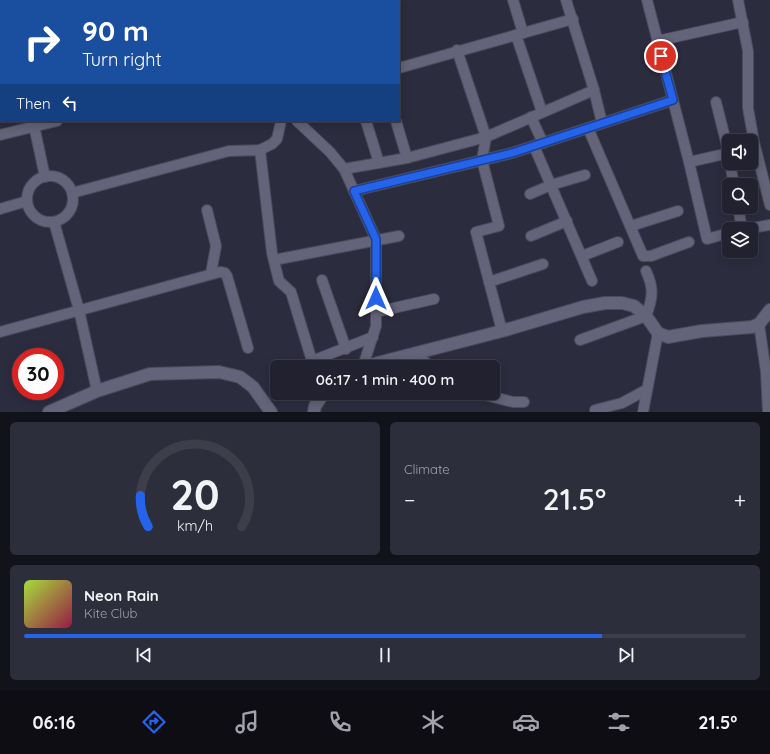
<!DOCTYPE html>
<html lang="en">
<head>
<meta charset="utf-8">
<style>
  body { margin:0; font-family:Quicksand,sans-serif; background:#2d2e3b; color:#f1f3f6; height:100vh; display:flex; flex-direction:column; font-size:15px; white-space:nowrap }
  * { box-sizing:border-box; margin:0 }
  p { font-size:13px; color:#a2a3aa }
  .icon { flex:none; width:22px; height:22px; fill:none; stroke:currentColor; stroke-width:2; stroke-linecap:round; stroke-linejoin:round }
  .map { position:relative; height:412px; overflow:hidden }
  .panel { display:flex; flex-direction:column; gap:10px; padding:10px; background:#12121a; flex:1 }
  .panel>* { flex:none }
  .guide { position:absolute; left:0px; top:0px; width:400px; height:122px; box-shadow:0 2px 10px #0003,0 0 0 1px #3e3e4b; background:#1a4fa0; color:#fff; overflow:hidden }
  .fabs { position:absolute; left:722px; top:134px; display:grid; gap:8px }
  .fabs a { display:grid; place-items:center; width:36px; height:36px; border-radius:6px; background:#21212f; box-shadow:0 2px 10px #0003,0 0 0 1px #3e3e4b; font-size:20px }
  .speed { position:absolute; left:12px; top:348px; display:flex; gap:8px; font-size:20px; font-weight:700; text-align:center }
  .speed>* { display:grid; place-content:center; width:52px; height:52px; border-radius:50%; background:#21212f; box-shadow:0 2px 10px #0003,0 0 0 1px #3e3e4b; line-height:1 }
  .speed .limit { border:6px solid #d22; background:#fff; color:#111 }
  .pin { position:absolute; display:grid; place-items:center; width:34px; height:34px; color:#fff; margin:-17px; border:2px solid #fff; border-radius:50%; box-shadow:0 1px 4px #0007 }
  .me { position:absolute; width:44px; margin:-22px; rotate:0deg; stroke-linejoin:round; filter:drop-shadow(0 0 3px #0008) }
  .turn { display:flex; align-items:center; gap:14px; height:84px; padding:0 16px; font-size:18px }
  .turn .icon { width:52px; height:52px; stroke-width:2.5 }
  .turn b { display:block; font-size:28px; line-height:34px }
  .then { display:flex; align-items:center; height:38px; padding:0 16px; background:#0003; gap:8px; font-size:15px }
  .big { font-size:30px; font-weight:600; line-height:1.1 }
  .panel .widget { flex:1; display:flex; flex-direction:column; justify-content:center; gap:6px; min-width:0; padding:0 14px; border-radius:6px; background:#2d2e3b }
  .panel .dial { align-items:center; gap:0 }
  .dial svg { height:104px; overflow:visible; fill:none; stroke:#3e3e4b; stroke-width:7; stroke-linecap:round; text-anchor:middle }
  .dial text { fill:#f1f3f6; stroke:none }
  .song { display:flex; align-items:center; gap:12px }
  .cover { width:48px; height:48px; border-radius:6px; background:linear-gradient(135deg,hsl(80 70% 55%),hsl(340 70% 35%)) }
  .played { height:4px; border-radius:2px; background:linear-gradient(90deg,#2563eb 80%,#3e3e4b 80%) }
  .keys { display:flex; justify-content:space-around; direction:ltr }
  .heat { display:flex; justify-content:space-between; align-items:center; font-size:22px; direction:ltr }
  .panel .tiles { flex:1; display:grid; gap:10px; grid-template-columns:1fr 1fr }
  .widget:last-child { grid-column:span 2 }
  .trip { position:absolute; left:270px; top:360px; width:230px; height:40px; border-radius:6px; background:#21212f; box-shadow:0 2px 10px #0003,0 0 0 1px #3e3e4b; font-weight:600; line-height:40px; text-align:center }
  .menu { display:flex; height:64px; justify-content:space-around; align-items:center; background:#0d0d13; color:#a2a3aa }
  .menu .icon { width:28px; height:28px }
  .menu .current { color:#2563eb }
  .menu b { font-size:18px; color:#f1f3f6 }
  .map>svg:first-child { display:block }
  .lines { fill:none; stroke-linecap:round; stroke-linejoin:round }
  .minor-casing { stroke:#4b4a5a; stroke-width:12 }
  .tertiary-casing { stroke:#4b4a5a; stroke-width:14 }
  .minor { stroke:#636379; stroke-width:10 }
  .tertiary { stroke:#636379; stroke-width:12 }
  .route-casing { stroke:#184099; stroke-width:10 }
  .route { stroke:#2563eb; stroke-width:7 }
</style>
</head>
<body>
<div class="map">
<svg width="770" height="412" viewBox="0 0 770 412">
  <rect width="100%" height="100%" fill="#2c2c3f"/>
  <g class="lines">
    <defs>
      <g id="minor">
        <path d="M5 0V1"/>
        <path d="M142 0 144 1"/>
        <path d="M180 0 181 1"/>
        <path d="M513 0 523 33"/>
        <path d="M566 0 594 90 602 123"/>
        <path d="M647 0 689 162 707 239 729 233"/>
        <path d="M738 0 748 51V108L754 142 770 205"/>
        <path d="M167 1 170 0"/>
        <path d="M305 1 307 0"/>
        <path d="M516 35 542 112"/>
        <path d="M657 41 743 22"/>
        <path d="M0 47H1"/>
        <path d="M457 50 486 137 482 160 499 226 476 232 502 331"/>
        <path d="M399 68 573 19"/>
        <path d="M716 102 729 154"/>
        <path d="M531 117 543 143"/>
        <path d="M33 121 45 177"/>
        <path d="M297 121 330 152 344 169 376 239V326L363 366"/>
        <path d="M366 121 379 163"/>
        <path d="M396 121 407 158"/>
        <path d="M588 128 643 256H651L689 242"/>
        <path d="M0 135 57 121"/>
        <path d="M534 146 592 281"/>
        <path d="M260 150 272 253 279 281 291 292 312 361 373 337"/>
        <path d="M689 162 729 153"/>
        <path d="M730 163 734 185"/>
        <path d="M344 169 407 158 486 137 594 90"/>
        <circle cx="50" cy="199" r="23"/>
        <path d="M354 191 512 153 673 100"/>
        <path d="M72 193 229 151 260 150 272 144 277 139 281 121"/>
        <path d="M530 194 551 185 585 175"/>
        <path d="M738 207 742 229"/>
        <path d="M0 209 27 201"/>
        <path d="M207 210 216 246 211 273"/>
        <path d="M54 222 79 310 97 391"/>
        <path d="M631 226 678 211"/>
        <path d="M745 229 770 225"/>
        <path d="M531 236 567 221"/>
        <path d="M582 256 618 242"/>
        <path d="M274 260 399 236"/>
        <path d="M322 280 346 349"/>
        <path d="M489 282 543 264"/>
        <path d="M376 312 434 299"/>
        <path d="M759 324 766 372 768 412"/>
        <path d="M0 332 220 272 225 273 227 276 248 348"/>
        <path d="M580 340 646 316C653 298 654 288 646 271"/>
        <path d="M416 354 431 367"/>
        <path d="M477 393 513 402H524"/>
        <path d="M595 410 622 403 646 390"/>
        <path d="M643 412 658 333"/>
      </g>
      <g id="tertiary">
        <path d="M362 367 502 331 583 307 605 303H622L634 306 646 316 658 333 668 337 702 331 752 327 759 324 770 310"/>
        <path d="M49 412 97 391 150 374 219 372 240 377 253 387 271 412"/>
        <path d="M314 412 315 406 324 393"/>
      </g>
    </defs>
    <!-- minor casing -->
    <use href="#minor" class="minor-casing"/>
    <!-- tertiary casing -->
    <use href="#tertiary" class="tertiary-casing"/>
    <!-- minor -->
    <use href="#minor" class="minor"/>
    <!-- tertiary -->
    <use href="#tertiary" class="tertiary"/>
  </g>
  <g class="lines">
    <defs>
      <path id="route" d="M376 298V239L354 191 512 153 673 100 661 56"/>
    </defs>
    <!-- route casing -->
    <use href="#route" class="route-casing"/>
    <!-- route -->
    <use href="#route" class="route"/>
  </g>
</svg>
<div class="fabs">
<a><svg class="icon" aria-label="sound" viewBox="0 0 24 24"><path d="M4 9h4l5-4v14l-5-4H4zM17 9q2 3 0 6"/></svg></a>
<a><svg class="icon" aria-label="search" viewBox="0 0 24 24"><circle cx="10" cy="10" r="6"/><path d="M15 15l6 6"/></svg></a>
<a><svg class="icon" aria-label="layers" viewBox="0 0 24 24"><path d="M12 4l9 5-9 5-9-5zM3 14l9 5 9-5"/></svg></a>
</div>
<div class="speed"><div class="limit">30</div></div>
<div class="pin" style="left:661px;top:56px;background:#d93025"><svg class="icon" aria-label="arrive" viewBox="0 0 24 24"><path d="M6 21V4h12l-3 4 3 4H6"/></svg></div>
<svg class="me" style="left:376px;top:298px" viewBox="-20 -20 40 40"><path d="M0-17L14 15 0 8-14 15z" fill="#2563eb" stroke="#fff" stroke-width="4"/></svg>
<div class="trip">06:17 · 1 min · 400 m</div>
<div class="guide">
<div class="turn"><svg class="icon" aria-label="right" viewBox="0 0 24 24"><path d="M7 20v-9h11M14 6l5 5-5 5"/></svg><div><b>90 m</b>Turn right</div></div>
<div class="then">Then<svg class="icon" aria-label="left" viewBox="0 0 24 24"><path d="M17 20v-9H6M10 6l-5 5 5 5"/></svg></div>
</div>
</div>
<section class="panel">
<div class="tiles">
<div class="widget dial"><svg viewBox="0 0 100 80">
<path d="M14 69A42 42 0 1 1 86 69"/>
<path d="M14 69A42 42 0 0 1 8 45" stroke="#2563eb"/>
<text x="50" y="56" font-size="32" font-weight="700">20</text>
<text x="50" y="72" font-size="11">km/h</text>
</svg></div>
<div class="widget"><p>Climate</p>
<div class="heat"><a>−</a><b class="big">21.5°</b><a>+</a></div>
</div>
<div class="widget">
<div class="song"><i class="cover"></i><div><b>Neon Rain</b><p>Kite Club</p></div></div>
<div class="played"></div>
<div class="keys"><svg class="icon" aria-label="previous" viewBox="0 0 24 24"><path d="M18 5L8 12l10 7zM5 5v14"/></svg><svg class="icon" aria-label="pause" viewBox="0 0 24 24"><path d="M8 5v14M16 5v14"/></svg><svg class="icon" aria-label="next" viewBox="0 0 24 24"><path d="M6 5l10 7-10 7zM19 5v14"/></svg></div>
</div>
</div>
</section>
<nav class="menu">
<b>06:16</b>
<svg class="icon current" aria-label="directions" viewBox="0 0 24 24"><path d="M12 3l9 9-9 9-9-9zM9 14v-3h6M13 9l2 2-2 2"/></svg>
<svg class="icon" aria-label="music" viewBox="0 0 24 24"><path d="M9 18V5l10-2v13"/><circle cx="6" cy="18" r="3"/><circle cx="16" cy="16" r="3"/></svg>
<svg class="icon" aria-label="phone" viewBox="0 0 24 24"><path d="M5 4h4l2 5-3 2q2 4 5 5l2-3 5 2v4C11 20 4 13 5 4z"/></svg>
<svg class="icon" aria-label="climate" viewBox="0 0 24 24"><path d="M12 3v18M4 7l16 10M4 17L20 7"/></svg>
<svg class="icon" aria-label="car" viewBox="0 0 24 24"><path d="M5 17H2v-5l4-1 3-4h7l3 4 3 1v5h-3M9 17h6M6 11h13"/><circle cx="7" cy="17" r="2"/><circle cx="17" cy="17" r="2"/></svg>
<svg class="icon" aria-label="filters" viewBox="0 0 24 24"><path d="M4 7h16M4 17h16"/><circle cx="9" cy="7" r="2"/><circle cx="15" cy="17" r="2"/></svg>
<b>21.5°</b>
</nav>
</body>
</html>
